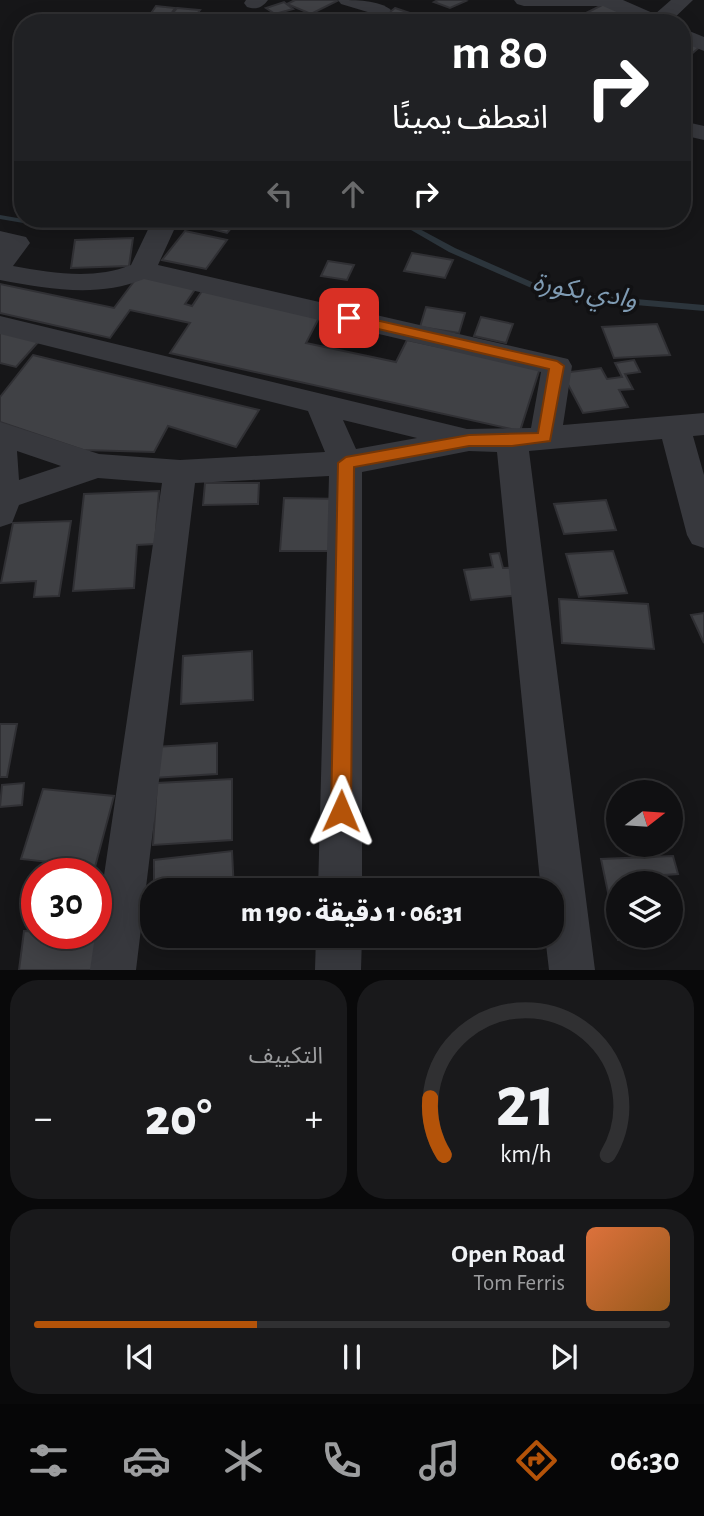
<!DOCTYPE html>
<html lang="ar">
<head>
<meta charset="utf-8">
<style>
  body { margin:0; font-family:"Alegreya Sans","Noto Sans Arabic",sans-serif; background:#19191b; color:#f1f3f6; direction:rtl; height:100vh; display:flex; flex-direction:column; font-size:26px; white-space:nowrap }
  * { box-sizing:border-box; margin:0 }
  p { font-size:23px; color:#9c9d9f }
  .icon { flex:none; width:38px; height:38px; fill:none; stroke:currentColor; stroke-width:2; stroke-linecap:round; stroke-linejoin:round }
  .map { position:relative; height:970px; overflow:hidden; direction:ltr }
  .details { display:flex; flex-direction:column; gap:10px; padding:10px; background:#09090a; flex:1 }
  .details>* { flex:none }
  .banner { position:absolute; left:14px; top:14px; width:677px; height:214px; border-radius:28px; box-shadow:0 4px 18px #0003,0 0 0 2px #303032; direction:rtl; background:#202124; color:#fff; overflow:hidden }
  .needle { width:46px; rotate:73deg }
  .tools { position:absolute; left:606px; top:780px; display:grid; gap:14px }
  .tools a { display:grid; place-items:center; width:77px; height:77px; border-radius:50%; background:#101012; box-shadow:0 4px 18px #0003,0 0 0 2px #303032; font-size:35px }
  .speed { position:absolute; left:21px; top:858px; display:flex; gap:14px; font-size:35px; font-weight:700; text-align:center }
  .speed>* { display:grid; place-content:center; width:91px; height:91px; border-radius:50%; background:#101012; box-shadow:0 4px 18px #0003,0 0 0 2px #303032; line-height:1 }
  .speed .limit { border:10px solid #d22; background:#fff; color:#111 }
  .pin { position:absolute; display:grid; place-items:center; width:60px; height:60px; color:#fff; margin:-30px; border-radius:14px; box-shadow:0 4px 10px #0006 }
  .me { position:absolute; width:77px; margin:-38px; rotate:1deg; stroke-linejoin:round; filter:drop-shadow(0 0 5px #0008) }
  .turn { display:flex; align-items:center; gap:24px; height:147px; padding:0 28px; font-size:32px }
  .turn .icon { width:91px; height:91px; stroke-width:2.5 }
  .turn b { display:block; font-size:49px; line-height:60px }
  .lanes { display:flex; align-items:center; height:66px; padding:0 28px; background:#0003; justify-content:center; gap:35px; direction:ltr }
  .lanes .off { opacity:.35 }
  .big { font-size:52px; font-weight:800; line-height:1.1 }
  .details .widget { flex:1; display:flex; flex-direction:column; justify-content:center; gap:10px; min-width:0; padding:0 24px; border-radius:28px; background:#19191b }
  .details .dial { align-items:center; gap:0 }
  .dial svg { height:182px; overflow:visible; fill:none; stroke:#303032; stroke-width:7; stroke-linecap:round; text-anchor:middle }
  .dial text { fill:#f1f3f6; stroke:none }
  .song { display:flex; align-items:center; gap:21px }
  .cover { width:84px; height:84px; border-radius:10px; background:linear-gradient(135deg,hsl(20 70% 55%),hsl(30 70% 35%)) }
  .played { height:7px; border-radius:4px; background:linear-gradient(90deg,#b45309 35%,#303032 35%) }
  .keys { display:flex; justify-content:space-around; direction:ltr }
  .heat { display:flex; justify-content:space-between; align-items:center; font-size:38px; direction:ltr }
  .details .tiles { flex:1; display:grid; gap:10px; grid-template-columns:1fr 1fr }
  .widget:last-child { grid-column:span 2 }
  .trip { position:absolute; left:140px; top:878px; width:424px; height:70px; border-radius:28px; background:#101012; box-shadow:0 4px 18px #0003,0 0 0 2px #303032; font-weight:800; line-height:70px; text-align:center; direction:rtl }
  .tabs { display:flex; height:112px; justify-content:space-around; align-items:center; background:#060607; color:#9c9d9f }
  .tabs .icon { width:49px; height:49px }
  .tabs .on { color:#b45309 }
  .tabs b { font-size:32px; color:#f1f3f6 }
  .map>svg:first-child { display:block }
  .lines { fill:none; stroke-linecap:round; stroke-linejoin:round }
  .stream { fill:#2c353c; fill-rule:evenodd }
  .building { fill:#404145; stroke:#303034; stroke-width:2 }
  .minor { fill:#37383d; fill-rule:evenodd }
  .route { fill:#b45309; stroke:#753606; stroke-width:2 }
  .labels { text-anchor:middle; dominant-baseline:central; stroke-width:7; stroke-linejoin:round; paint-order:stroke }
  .water-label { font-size:26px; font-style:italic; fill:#7f9bb3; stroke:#111113 }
</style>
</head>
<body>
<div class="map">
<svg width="704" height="970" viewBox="0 0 704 970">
  <rect width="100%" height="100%" fill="#161618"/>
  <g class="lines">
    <!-- stream -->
    <g class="stream">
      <path d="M0 215 35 221 76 219 72 221 35 225 0 219Z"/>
      <path d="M392 219H401L455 248 541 286 613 297 704 305V311L613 303 536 290 449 252Z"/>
    </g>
  </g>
  <!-- building -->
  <g class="building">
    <path d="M295 0H335L337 1 311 14 287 4Z"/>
    <path d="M438 0H463L466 1 450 8 434 2Z"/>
    <path d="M284 2 293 9 275 14 266 8Z"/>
    <path d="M604 4 637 16 625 23H577L585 18 580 16Z"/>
    <path d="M156 6 175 8 165 23 145 22Z"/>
    <path d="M177 8 200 10 190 23H165Z"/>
    <path d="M395 8 416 15 406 22 385 16Z"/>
    <path d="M682 40 701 46 683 61H682Z"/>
    <path d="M192 219H239L227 233 188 223Z"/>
    <path d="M185 231 227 240 206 269 162 260Z"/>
    <path d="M133 238 129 266 71 268 75 240Z"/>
    <path d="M412 253 453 260 445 278 404 271Z"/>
    <path d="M328 261 354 265 347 280 321 276Z"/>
    <path d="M138 276 196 288 185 304 192 306 202 291 320 316 306 343 396 362 407 340 540 368 520 431 170 353 190 323 130 310 110 338 0 313V284L114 308Z"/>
    <path d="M426 307 465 313 459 333 420 327Z"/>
    <path d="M481 317 513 324 506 343 474 336Z"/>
    <path d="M657 324 670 355 614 358 602 327Z"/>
    <path d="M0 330 40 340 16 367 0 363Z"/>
    <path d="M33 355 259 410 236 447 168 426 154 452 83 450 0 422V397Z"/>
    <path d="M634 360 640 372 625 374 633 389 619 390 628 407 583 413 562 373 601 368 607 379 622 377 615 363Z"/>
    <path d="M205 483H259L258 504 203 505Z"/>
    <path d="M159 491 155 544 137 545 134 588 73 591 84 494Z"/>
    <path d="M284 498 345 499 344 551H280Z"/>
    <path d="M606 500 616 530 564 534 554 504Z"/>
    <path d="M71 521 59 596 34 597 36 581 1 583 13 523Z"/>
    <path d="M613 551 627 593 579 597 566 554Z"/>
    <path d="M499 553 503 568 522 567 529 594 471 600 464 570 493 567 490 554Z"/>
    <path d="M559 599 648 604 654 649 562 643Z"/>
    <path d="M704 613V643L691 615Z"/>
    <path d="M252 651 253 700 181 704 183 656Z"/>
    <path d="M0 724H17L7 777H0Z"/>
    <path d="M217 743V774L153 778 155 747Z"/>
    <path d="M232 779V840L153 845 157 783Z"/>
    <path d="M24 783 22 805 0 807 2 785Z"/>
    <path d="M43 789 114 796 95 867 21 859Z"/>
    <path d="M232 851 234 891H154V860Z"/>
    <path d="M673 856 678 874 635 877 636 884H618V936H641V939L618 940 601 859Z"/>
    <path d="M96 926H102L98 970H19L24 931 96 933Z"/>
  </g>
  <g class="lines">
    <!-- minor -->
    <g class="minor">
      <path d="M246 0H268C262 8 256 10 247 7L244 3Z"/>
      <path d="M338 0C355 0 379 0 391 10L388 14 381 16 341 4Z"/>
      <path d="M514 0H623L655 14 671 0H693L669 23H641L603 6H524L517 4Z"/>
      <path d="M682 28 704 37V51L682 42Z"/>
      <path d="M682 121 704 126V140L682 135Z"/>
      <path d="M153 219H179L158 265 568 359 572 366 563 425 704 413V435L693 436 704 475V548L692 544 687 535 662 439 529 451 595 970H549L545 936H551V891H541L497 452 469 451 362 472V891H318L329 476 195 483 136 970H90L162 483 98 478 19 505 12 523 0 527V422L99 454 180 460 325 452 308 411 0 334V316L467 429 531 428 541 372 144 279C97 298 49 289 0 280V231L26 237 30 243 13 266C53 273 93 280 131 265ZM343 420 417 438 356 449ZM17 451 61 466 19 480Z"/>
      <path d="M316 936H362L361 970H315Z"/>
    </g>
  </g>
  <!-- route -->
  <path class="route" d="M349 314 557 361 564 366 550 441 512 446H469L354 467 351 811 348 817 341 820 334 817 331 811 338 463 346 457 469 435 538 433 549 369 344 321V315Z"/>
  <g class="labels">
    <!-- water labels -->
    <g class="water-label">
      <text transform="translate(585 291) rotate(10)">وادي بكورة</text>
    </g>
  </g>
</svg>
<div class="tools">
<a><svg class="needle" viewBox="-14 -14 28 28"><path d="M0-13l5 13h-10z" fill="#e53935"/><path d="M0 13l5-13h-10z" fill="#9c9d9f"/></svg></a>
<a><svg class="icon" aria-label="layers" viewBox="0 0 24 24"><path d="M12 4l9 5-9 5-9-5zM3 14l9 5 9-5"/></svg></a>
</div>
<div class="speed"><div class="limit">30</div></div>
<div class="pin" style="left:349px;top:318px;background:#d93025"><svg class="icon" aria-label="arrive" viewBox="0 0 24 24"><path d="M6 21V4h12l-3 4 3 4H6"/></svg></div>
<svg class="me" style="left:341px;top:811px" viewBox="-20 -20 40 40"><path d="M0-17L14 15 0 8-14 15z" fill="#b45309" stroke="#fff" stroke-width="4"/></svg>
<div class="trip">06:31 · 1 دقيقة · 190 m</div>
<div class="banner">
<div class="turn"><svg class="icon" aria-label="right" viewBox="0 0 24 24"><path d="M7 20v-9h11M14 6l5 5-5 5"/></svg><div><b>80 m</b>انعطف يمينًا</div></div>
<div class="lanes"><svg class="icon off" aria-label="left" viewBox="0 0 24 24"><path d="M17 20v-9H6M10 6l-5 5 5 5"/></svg><svg class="icon off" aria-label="ahead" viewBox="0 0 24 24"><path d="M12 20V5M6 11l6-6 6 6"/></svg><svg class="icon" aria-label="right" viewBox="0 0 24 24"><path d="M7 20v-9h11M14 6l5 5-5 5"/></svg></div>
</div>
</div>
<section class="details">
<div class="tiles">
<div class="widget dial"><svg viewBox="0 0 100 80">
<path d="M14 69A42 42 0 1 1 86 69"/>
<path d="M14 69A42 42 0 0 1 8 44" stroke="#b45309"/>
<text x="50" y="56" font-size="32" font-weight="700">21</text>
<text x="50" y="72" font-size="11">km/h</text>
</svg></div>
<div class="widget"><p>التكييف</p>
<div class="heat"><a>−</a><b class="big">20°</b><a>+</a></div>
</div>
<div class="widget">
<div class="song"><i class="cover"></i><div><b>Open Road</b><p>Tom Ferris</p></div></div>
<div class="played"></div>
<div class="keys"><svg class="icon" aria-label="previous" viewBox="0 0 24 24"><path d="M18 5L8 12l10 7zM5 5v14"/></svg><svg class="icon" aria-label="pause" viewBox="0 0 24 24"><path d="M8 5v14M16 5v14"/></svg><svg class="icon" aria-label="next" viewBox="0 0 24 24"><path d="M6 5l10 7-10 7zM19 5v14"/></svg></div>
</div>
</div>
</section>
<nav class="tabs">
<b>06:30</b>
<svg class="icon on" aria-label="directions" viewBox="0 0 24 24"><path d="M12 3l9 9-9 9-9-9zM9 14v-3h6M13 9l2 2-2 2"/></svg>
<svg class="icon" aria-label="music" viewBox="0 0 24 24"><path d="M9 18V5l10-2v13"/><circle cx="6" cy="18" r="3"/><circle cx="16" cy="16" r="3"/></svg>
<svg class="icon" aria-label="phone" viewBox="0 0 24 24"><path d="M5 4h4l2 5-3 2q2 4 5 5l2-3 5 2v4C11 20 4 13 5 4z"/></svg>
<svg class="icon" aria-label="climate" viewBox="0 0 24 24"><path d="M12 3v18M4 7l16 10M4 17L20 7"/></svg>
<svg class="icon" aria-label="car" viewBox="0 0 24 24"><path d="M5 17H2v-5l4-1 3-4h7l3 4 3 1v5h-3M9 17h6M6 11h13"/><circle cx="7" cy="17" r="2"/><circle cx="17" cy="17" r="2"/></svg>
<svg class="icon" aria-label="filters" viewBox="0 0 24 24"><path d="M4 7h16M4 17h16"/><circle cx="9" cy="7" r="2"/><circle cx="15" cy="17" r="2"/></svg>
</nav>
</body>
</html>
